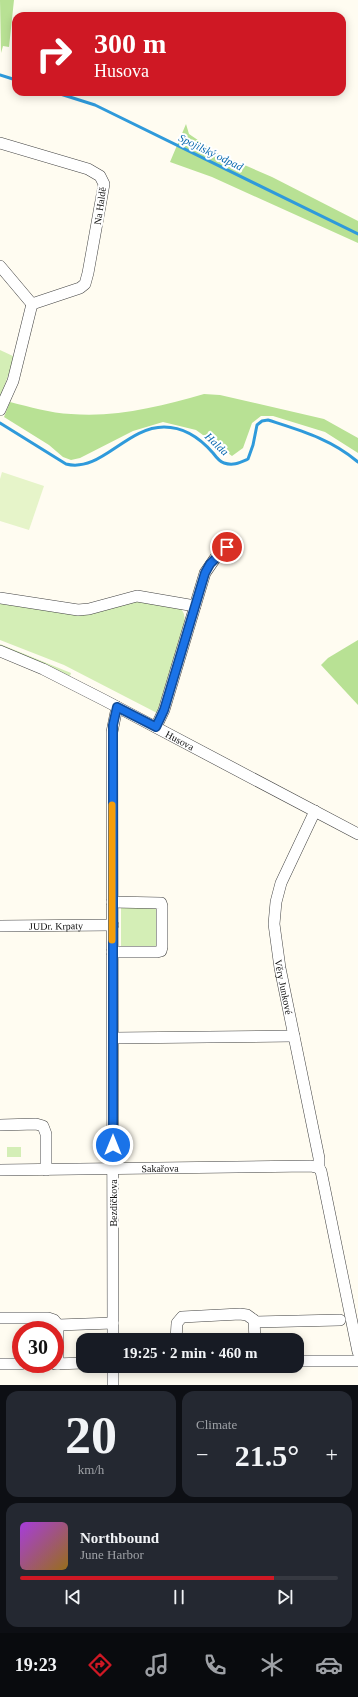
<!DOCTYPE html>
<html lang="en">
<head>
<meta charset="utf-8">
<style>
  body { margin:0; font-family:"Times New Roman",serif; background:#242831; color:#f1f3f6; height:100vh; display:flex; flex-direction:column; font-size:15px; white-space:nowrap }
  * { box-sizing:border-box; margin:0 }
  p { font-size:13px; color:#9ea1a6 }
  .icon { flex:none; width:22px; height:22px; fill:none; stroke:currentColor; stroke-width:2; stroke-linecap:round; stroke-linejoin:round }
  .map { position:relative; height:1385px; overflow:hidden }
  .sheet { display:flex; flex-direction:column; gap:6px; padding:6px; background:#0d0f14; flex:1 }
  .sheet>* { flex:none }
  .guide { position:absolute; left:12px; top:12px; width:334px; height:84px; border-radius:12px; box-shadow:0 2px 10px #0003; background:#cf1824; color:#fff; overflow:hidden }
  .speed { position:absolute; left:12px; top:1321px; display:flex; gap:8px; font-size:20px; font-weight:700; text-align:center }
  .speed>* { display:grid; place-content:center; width:52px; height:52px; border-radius:50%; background:#171b24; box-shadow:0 2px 10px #0003; line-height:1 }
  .speed .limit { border:6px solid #d22; background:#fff; color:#111 }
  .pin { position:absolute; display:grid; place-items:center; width:34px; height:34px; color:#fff; margin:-17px; border:2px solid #fff; border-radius:50%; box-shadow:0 1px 4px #0007 }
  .me { position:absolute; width:44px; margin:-22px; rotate:0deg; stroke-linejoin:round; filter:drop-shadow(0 0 3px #0008) }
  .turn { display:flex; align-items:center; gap:14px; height:84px; padding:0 16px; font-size:18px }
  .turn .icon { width:52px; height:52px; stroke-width:2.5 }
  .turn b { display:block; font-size:28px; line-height:34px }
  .big { font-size:30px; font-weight:700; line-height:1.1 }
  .sheet .tile { flex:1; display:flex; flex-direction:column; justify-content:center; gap:6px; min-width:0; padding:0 14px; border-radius:12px; background:#242831 }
  .sheet .dial { align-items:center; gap:0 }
  .dial b { font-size:52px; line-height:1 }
  .song { display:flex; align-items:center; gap:12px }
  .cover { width:48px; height:48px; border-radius:6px; background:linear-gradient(135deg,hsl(280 70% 55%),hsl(40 70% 35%)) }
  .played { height:4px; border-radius:2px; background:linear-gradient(90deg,#cf1824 80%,#363941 80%) }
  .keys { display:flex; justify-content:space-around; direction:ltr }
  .heat { display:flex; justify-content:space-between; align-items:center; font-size:22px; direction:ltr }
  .sheet .tiles { flex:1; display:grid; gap:6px; grid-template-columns:1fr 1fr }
  .tile:last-child { grid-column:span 2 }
  .trip { position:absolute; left:76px; top:1333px; width:228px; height:40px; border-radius:12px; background:#171b24; box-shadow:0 2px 10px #0003; font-weight:700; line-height:40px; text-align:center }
  .menu { display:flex; height:64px; justify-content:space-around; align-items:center; background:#090b0e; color:#9ea1a6 }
  .menu .icon { width:28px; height:28px }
  .menu .selected { color:#cf1824 }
  .menu b { font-size:18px; color:#f1f3f6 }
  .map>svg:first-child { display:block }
  .green { fill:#d4eeb6 }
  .forest { fill:#b8e194 }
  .pitch { fill:#e6f4c9 }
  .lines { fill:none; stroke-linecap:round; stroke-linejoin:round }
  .stream { stroke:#2f9adb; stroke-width:3 }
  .street-casing { stroke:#424242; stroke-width:12 }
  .street { stroke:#fff; stroke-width:11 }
  .route-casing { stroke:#114b97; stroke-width:10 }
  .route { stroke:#1a73e8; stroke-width:7 }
  .slow { stroke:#f59e0b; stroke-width:7 }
  .labels { text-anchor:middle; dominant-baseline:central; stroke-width:4; stroke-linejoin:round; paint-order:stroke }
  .street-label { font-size:10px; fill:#0f0f0f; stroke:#fff }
  .water-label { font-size:11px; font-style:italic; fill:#0a6aaf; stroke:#fff }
</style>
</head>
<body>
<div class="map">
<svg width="358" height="1385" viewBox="0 0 358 1385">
  <rect width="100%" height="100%" fill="#fffcf1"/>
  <!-- green -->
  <g class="green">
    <path d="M0 350 15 357 1 395H0Z"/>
    <path d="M133 600 181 608 184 614 185 622 157 713 64 665 0 640V602L70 613Z"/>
    <path d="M0 644 71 673 70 676 0 645Z"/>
    <path d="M121 905 158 908 157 947 121 949Z"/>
    <rect x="7" y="1147" width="14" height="10"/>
  </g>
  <!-- forest -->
  <g class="forest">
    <path d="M0 0H14L9 47 3 46 1 53Z"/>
    <path d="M186 124 189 134 217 153 272 177 358 221V243L212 177 170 162Z"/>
    <path d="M204 394 220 395 324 419 358 438V453L325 432 273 416H261L252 423 243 448 232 456 196 430 163 422 133 431 80 458 71 460 63 457 49 445 4 417 10 402C30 407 50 413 71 414 116 418 161 406 204 394Z"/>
    <path d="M358 640V705L321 665 328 658Z"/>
  </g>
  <!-- pitch -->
  <path class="pitch" d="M2 472 44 486 29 530 0 521V479Z"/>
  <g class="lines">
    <!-- stream -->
    <g class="stream">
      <path d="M0 75 16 80"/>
      <path d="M54 92 95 105 358 234"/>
      <path d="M0 423 66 464C101 473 126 427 164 427 185 427 200 438 213 453 216 457 220 462 224 463 233 466 239 463 248 459L253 445 257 425 262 421 268 420C302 431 331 439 358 462"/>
    </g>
    <defs>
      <g id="street">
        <path d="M0 143 88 169 100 176 104 184 88 273 85 284 80 288 32 304"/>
        <path d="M0 266 32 304"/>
        <path d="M0 410 13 381 32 304"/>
        <path d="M0 598 78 610 89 609 137 596 195 606"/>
        <path id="s1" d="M0 651 43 669 104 700 358 834"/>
        <path d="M156 727 164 710 205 573 216 557 232 543"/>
        <path id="s2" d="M315 811 281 883 276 902 274 924 280 968 319 1158V1168"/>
        <path d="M112 902 161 903 162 906V947L161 951 157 952H112"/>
        <path id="s3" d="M0 926 113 925"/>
        <path d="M113 1038 294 1036"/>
        <path d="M0 1125 36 1124 43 1126 46 1134V1170"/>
        <path d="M319 1168 321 1171 358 1352"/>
        <path id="s4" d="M0 1170 311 1166 319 1168"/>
        <path d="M0 1318H48L54 1320 58 1325 113 1323"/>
        <path d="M255 1322 340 1320"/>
        <path d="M58 1325V1364"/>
        <path d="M113 1340 112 732 117 707"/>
        <path d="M176 1340 177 1323 182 1317 240 1314 247 1315 254 1320 255 1340"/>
        <path d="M297 1361H358"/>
        <path d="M0 1364H21"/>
        <path d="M55 1364 83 1363"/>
        <path d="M113 1366V1385"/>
      </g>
    </defs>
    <!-- street casing -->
    <use href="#street" class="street-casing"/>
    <!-- street -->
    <use href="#street" class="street"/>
  </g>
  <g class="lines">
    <defs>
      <path id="route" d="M113 1145V725L117 707 156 727 164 710 205 573 210 564 227 547"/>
    </defs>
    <!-- route casing -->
    <use href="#route" class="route-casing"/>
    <!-- route -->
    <use href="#route" class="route"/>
    <!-- slow -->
    <path class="slow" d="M112 805V940"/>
  </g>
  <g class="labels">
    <!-- street labels -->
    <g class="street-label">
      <text transform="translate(100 206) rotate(-82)">Na Haldě</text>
      <text stroke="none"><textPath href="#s1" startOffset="201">Husova</textPath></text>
      <text stroke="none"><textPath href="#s3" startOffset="56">JUDr. Krpaty</textPath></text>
      <text stroke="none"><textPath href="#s2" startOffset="185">Věry Junkové</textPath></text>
      <text stroke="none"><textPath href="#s4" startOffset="160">Sakařova</textPath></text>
      <text transform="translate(113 1203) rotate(-90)">Bezdíčkova</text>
    </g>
    <!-- water labels -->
    <g class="water-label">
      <text transform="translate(211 152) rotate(26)">Spojilský odpad</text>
      <text transform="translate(217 444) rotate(44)">Halda</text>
    </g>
  </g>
</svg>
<div class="speed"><div class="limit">30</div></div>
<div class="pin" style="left:227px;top:547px;background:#d93025"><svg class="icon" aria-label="arrive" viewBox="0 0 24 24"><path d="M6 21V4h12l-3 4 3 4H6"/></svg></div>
<svg class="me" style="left:113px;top:1145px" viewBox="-20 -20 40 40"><circle r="17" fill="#1a73e8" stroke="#fff" stroke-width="3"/><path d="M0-11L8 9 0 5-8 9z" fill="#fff"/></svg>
<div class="trip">19:25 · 2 min · 460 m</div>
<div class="guide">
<div class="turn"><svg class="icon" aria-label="right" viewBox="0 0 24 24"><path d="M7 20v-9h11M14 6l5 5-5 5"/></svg><div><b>300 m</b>Husova</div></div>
</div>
</div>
<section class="sheet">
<div class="tiles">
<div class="tile dial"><b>20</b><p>km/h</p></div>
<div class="tile"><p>Climate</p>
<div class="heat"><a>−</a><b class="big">21.5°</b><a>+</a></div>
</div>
<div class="tile">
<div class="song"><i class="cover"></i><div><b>Northbound</b><p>June Harbor</p></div></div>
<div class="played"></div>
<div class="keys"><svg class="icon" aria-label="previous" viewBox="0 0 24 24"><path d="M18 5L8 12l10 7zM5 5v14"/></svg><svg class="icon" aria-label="pause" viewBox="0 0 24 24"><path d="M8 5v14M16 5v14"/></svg><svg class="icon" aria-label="next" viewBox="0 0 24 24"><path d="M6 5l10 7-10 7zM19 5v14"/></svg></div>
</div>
</div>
</section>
<nav class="menu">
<b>19:23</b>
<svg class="icon selected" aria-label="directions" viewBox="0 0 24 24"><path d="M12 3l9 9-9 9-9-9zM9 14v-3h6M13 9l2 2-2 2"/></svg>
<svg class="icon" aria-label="music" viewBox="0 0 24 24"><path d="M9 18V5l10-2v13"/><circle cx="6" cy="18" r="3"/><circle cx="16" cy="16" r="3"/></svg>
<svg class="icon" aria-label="phone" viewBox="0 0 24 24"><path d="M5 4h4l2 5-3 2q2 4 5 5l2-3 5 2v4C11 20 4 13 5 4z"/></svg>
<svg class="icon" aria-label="climate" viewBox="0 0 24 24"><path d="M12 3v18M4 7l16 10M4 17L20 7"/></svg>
<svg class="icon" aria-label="car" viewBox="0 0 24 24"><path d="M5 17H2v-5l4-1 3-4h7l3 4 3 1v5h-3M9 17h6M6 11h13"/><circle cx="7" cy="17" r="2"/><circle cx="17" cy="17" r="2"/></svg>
</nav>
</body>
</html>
